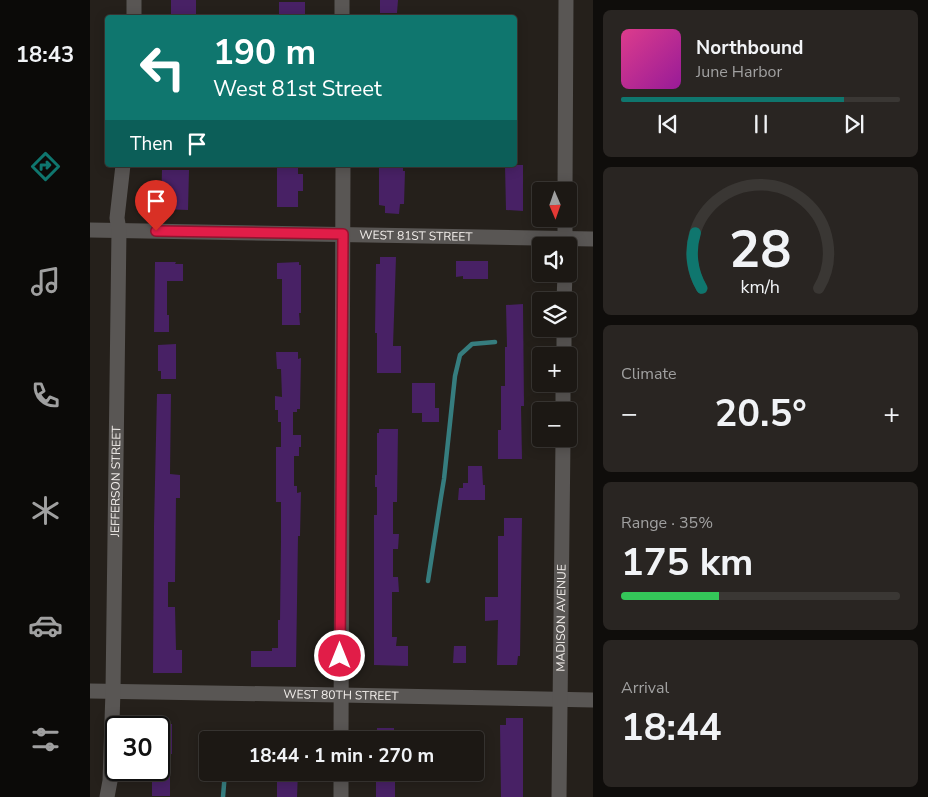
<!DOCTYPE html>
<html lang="en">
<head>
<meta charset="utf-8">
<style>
  body { margin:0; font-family:"Nunito Sans",sans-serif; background:#292522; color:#f1f3f6; height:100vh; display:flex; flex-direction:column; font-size:19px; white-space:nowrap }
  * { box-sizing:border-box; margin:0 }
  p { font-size:16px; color:#a0a0a0 }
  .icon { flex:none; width:28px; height:28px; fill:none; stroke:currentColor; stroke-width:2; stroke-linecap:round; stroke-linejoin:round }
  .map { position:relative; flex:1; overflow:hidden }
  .panel { display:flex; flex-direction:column; gap:10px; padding:10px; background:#0f0d0b; width:335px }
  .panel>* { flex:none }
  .banner { position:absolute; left:15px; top:15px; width:412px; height:152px; border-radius:5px; box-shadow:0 2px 12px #0003,0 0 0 1px #3a3734; background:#0f766e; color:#fff; overflow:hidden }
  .needle { width:32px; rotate:178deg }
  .tools { position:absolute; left:442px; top:182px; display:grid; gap:10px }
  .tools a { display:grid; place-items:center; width:45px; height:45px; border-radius:5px; background:#1c1814; box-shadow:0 2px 12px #0003,0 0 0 1px #3a3734; font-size:25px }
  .speed { position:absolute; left:15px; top:716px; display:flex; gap:10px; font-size:25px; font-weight:700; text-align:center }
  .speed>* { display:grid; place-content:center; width:65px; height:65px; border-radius:50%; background:#1c1814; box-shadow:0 2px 12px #0003,0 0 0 1px #3a3734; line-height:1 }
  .speed .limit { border:2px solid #111; border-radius:8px; background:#fff; color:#111 }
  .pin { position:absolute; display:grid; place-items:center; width:42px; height:42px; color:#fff; margin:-51px -21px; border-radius:50% 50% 50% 0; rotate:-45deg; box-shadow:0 0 5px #0007 }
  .pin .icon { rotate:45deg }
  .me { position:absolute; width:55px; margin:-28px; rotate:0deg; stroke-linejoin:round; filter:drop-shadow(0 0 4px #0008) }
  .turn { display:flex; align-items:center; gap:18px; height:105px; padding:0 25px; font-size:22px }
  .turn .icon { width:65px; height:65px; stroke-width:2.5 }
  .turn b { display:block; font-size:35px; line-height:42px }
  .then { display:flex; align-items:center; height:48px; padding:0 25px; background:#0003; gap:10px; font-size:19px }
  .big { font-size:38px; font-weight:700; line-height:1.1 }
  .panel .widget { flex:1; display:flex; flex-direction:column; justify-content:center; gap:8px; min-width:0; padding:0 18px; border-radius:8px; background:#292522 }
  .panel .dial { align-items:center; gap:0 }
  .dial svg { height:130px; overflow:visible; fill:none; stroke:#3a3734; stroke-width:7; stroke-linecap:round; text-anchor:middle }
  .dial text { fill:#f1f3f6; stroke:none }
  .song { display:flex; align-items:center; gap:15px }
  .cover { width:60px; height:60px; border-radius:8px; background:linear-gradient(135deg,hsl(330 70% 55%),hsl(300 70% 35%)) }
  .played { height:5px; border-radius:2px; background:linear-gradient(90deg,#0f766e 80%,#3a3734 80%) }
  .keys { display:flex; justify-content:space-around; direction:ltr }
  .heat { display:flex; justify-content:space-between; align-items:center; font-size:28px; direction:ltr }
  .charge { height:8px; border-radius:4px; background:linear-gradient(90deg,#34c759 35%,#3a3734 0) }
  .trip { position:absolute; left:109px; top:731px; width:285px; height:50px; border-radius:5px; background:#1c1814; box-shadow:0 2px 12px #0003,0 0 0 1px #3a3734; font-weight:700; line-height:50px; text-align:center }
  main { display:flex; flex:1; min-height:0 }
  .tab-bar { display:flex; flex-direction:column; width:90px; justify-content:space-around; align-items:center; background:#0b0a08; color:#a0a0a0 }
  .tab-bar .icon { width:35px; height:35px }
  .tab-bar .on { color:#0f766e }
  .tab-bar b { font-size:22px; color:#f1f3f6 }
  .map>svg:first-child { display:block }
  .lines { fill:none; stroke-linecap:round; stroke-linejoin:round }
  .stream { stroke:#367d7f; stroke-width:4.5 }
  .building { fill:#482165 }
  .minor { stroke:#595654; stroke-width:15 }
  .route-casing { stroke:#92132f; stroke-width:12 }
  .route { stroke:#e11d48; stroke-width:9 }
  .labels { text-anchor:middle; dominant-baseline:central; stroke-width:5; stroke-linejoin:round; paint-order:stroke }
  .street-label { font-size:12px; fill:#f3efec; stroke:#25201b }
</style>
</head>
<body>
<main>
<nav class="tab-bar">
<b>18:43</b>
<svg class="icon on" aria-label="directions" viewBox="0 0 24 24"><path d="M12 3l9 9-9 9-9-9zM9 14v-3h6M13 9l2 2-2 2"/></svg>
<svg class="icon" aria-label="music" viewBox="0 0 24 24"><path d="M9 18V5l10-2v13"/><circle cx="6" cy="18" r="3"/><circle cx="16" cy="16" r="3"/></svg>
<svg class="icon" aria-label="phone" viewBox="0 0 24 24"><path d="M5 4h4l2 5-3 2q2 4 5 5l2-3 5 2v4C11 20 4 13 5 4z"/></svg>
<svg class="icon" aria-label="climate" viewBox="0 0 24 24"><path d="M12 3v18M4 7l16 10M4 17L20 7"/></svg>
<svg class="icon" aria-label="car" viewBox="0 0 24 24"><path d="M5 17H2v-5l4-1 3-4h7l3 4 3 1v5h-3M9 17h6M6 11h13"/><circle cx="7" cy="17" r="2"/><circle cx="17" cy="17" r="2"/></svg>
<svg class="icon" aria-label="filters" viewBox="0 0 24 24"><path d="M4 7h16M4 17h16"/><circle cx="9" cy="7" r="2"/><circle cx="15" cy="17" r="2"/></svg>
</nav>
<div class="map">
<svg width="503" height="797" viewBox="0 0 503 797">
  <rect width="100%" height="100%" fill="#25201b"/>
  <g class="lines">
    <!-- stream -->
    <g class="stream">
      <path d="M338 581 351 497 354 479 365 376 370 355 382 344 405 342"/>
      <path d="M133 797 135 772"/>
    </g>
  </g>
  <!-- building -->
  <g class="building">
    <rect x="81" y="0" width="25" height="18"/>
    <path d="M290 0H308L307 13H290Z"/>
    <rect x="189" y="2" width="26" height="16"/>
    <path d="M187 165H208V174H213V191H208V207H187Z"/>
    <path d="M289 165H313V171H315L314 204H310L309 214 295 213V206L289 205Z"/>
    <path d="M415 165H433V211L416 210Z"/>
    <path d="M72 170H99L98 210 71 209Z"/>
    <path d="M290 257H306L303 346H311V373H287V333H285L286 264H290Z"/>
    <path d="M366 261H398V279H373V276L366 277Z"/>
    <path d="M65 262H86L85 264H93V281H77V315H79V332H64Z"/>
    <path d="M209 262V265H211V313H209L210 325H192V279H187V263Z"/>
    <path d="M433 304 434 406H431L432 459H408V430H411V386H415V347H417L416 305Z"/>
    <path d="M86 344V379H71V371H68V345Z"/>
    <path d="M186 352H208V359L211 358 210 409H207V412H203V435H211V447H209V456H204V486H207V493L211 492 210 536H208L206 667H161V651H182V648H188V620H190L191 541V502H186V447H191V422H188V410H185V396L192 397 191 369H187Z"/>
    <path d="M322 383H345V408H349V422H332V413H322Z"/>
    <path d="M67 394H81L80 474 90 475V498H86L85 582H78V607H85L86 650H92V673H63L64 526Z"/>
    <path d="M289 429H308L307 502H303V534H309L308 549H303V577H308L309 592H302V637H307L306 646H318V666L284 665V515H287V487H285V475H287V433H289Z"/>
    <path d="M378 466H392L393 485H395V500H368L369 488H373V483H378Z"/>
    <path d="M414 518H432L430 656H428L427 665H407L408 620 395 621V597H408V536H414Z"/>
    <path d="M364 646H376V663H363Z"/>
    <path d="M416 718H433V797H411L410 725H416Z"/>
    <path d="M69 724H82V754H80V796H62V770H69Z"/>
    <rect x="287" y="728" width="17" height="12"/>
    <path d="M187 772H208L207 797H187Z"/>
    <path d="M286 772H303V782H305V797H286Z"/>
  </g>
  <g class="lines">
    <!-- minor -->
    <g class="minor">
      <path d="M44 0V18"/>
      <path d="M252 0V18"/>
      <path d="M475 191 476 0"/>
      <path id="s1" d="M0 230 503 239"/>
      <path d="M475 246V219"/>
      <path d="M474 301 475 274"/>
      <path d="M474 356V329"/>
      <path d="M473 411V384"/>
      <path id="s2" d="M0 691 250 695 503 700"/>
      <path d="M251 740 253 165"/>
      <path d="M251 772V797"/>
      <path id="s3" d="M17 797 20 781 23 691 29 230 27 218 33 165"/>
      <path id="s4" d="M469 797 473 439"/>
    </g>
  </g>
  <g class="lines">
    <defs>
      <path id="route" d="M66 231 253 234 250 656"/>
    </defs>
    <!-- route casing -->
    <use href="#route" class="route-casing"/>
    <!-- route -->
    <use href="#route" class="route"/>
  </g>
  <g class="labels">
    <!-- street labels -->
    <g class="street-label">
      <text stroke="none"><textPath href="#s1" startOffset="326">WEST 81ST STREET</textPath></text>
      <text stroke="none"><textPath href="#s3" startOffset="316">JEFFERSON STREET</textPath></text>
      <text stroke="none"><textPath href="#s4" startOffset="179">MADISON AVENUE</textPath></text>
      <text stroke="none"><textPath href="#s2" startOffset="251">WEST 80TH STREET</textPath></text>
    </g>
  </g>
</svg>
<div class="tools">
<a><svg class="needle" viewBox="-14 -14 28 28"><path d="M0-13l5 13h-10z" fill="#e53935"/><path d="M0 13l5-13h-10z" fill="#a0a0a0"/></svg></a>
<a><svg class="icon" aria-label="sound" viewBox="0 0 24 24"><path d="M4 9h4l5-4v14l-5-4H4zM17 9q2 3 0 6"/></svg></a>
<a><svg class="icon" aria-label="layers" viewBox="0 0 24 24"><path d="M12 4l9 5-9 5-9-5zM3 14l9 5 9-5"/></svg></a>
<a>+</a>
<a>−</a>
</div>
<div class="speed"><div class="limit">30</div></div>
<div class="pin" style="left:66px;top:231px;background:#d93025"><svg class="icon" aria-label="arrive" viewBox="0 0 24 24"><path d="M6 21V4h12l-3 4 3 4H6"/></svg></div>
<svg class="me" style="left:250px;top:656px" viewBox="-20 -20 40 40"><circle r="17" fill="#e11d48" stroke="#fff" stroke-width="3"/><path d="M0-11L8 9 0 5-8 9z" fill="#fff"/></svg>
<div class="trip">18:44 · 1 min · 270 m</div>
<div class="banner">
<div class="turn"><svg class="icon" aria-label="left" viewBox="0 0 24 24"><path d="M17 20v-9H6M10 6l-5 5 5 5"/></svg><div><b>190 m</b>West 81st Street</div></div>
<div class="then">Then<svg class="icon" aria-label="arrive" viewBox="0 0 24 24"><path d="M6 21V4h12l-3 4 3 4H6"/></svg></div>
</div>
</div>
<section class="panel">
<div class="widget">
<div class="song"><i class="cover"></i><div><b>Northbound</b><p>June Harbor</p></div></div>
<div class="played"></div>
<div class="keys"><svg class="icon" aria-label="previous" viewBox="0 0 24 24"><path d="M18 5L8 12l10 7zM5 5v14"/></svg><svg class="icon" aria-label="pause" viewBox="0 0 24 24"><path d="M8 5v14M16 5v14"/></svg><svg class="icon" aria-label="next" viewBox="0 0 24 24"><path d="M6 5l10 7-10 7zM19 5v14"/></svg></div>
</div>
<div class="widget dial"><svg viewBox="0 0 100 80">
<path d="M14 69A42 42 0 1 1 86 69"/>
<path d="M14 69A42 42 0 0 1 10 35" stroke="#0f766e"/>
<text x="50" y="56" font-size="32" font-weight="700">28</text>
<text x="50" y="72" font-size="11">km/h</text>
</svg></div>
<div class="widget"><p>Climate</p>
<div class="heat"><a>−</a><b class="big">20.5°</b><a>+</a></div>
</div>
<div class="widget"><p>Range · 35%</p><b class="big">175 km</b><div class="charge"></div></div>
<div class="widget"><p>Arrival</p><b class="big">18:44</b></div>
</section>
</main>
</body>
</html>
